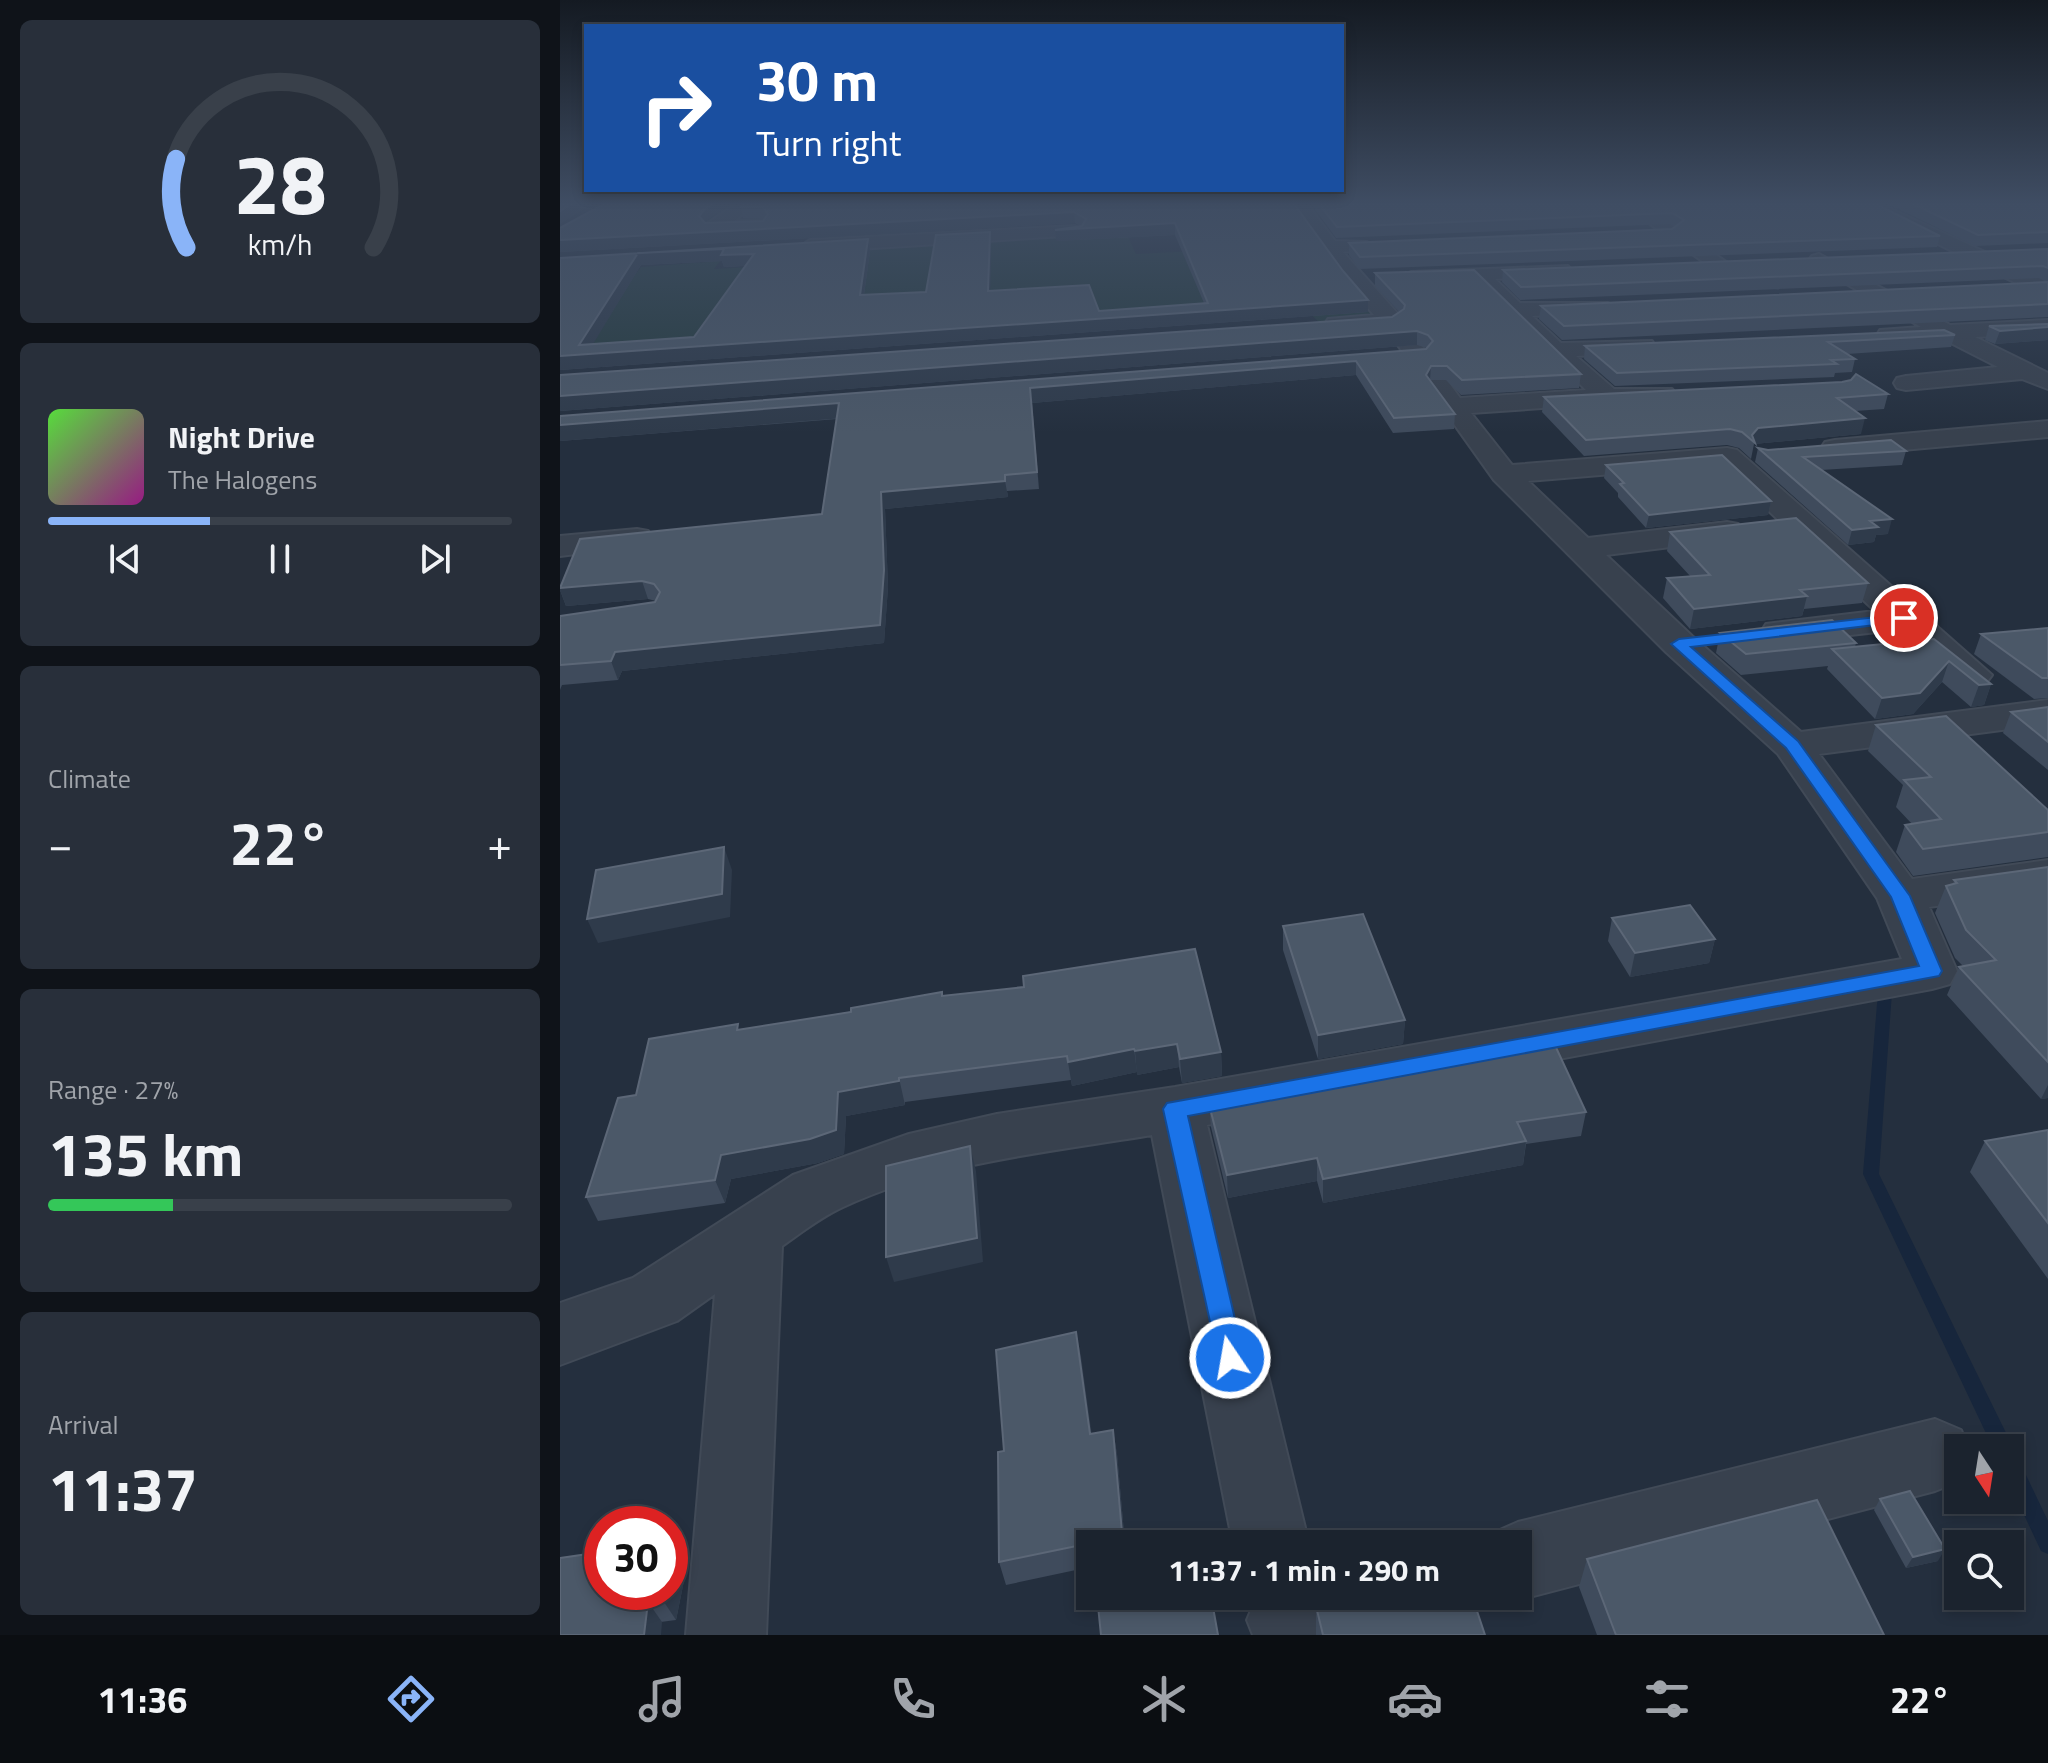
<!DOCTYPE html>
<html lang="en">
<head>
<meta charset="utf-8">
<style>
  body { margin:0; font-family:"Titillium Web",sans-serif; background:#282f3a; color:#f1f3f6; height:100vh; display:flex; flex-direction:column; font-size:30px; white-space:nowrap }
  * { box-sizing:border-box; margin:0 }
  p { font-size:26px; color:#a0a4aa }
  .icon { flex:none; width:44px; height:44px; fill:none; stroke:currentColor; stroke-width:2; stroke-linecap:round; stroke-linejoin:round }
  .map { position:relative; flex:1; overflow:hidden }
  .drawer { display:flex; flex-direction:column; gap:20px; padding:20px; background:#0f1319; width:560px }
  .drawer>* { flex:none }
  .top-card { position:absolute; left:24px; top:24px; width:760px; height:168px; border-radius:0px; box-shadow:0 4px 12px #0003,0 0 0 2px #39404a; background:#1a4fa0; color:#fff; overflow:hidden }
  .needle { width:52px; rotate:168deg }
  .tools { position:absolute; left:1384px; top:1434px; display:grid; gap:16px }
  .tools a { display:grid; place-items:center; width:80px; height:80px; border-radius:0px; background:#1b232e; box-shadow:0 4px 12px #0003,0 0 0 2px #39404a; font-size:40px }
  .speed { position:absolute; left:24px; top:1506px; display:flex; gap:16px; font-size:40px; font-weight:700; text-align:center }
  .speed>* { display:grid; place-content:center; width:104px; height:104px; border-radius:50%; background:#1b232e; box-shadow:0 4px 12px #0003,0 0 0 2px #39404a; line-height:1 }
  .speed .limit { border:12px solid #d22; background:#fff; color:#111 }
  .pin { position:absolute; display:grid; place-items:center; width:68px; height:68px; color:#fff; margin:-34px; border:4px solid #fff; border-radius:50%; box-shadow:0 2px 8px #0007 }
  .me { position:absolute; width:88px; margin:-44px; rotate:348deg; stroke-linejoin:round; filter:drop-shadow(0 0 6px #0008) }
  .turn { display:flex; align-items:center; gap:28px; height:168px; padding:0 40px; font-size:36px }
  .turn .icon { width:104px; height:104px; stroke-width:2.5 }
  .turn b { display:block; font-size:56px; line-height:68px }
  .big { font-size:60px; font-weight:700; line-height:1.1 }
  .drawer .widget { flex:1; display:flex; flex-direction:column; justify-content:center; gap:12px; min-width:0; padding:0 28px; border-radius:12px; background:#282f3a }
  .drawer .dial { align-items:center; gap:0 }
  .dial svg { height:208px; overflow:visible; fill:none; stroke:#39404a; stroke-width:7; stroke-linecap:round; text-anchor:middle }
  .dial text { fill:#f1f3f6; stroke:none }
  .song { display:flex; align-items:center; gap:24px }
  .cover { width:96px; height:96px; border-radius:12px; background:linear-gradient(135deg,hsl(110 70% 55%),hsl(310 70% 35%)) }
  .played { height:8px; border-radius:4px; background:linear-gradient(90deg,#8ab4f8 35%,#39404a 35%) }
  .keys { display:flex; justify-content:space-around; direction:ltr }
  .heat { display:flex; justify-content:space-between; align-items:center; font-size:44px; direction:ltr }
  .charge { height:12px; border-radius:6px; background:linear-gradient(90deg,#34c759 27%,#39404a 0) }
  .trip { position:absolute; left:516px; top:1530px; width:456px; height:80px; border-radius:0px; background:#1b232e; box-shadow:0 4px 12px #0003,0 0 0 2px #39404a; font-weight:700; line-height:80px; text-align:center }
  .menu { display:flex; height:128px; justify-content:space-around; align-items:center; background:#0b0e12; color:#a0a4aa }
  .menu .icon { width:56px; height:56px }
  .menu .current { color:#8ab4f8 }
  .menu b { font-size:36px; color:#f1f3f6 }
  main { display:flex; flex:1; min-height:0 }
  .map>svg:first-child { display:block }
  .green { fill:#263c3f }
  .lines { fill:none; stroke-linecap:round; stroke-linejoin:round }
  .stream { fill:#17263c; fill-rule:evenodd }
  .minor-casing { stroke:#414a57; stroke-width:4 }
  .minor { fill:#38414e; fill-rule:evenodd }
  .wall { fill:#3f4b5c; fill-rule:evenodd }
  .shaded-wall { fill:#2f3b4b }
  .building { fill:#4b5868; stroke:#5c6777; stroke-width:2; fill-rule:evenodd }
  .route { fill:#1a73e8; stroke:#114b97; stroke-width:2 }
</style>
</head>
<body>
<main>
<section class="drawer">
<div class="widget dial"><svg viewBox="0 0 100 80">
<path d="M14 69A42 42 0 1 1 86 69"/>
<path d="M14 69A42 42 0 0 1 10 35" stroke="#8ab4f8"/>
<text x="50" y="56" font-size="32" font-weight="700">28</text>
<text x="50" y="72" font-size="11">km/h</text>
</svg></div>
<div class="widget">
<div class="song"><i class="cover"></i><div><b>Night Drive</b><p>The Halogens</p></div></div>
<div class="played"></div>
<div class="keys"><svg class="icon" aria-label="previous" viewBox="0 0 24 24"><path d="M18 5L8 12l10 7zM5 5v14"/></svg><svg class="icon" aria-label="pause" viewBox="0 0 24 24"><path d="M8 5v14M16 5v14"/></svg><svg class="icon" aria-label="next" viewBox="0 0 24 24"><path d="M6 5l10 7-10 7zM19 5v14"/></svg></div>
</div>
<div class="widget"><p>Climate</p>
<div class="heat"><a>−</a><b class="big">22°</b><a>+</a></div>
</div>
<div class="widget"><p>Range · 27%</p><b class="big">135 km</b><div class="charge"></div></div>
<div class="widget"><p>Arrival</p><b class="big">11:37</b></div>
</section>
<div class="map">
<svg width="1488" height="1635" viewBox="0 0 1488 1635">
  <rect width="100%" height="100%" fill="#242f3e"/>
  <!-- green -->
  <path class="green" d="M565 230 576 254 672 249 771 261 816 318 759 322 745 309 9 361 81 267 160 261 154 269 189 267 199 252Z"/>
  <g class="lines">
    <!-- stream -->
    <path class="stream" d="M1325 987 1330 988 1332 992 1319 1174 1450 1441 1453 1448 1451 1453 1457 1456 1488 1521V1554L1481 1551 1450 1485V1448H1433L1303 1174 1318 992 1320 988Z"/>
    <defs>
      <g id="minor">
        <path d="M176 204H196L174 221 203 220 212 225 203 230 148 231 145 227 148 223Z"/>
        <path d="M730 204H747L775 241 807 242 809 246 807 250 783 252 839 315 900 398 1026 390 914 280 858 282 848 276 851 272 1008 266 1011 270 1001 276 935 279 960 303H1048L1052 307 1041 313 972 316 1001 343 1092 341 1095 346 1092 351 1084 353 1016 356 1054 389H1112L1116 394 1112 399 911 413 952 465 1167 448 1177 450 1432 675 1426 683 1413 686 1400 683 1335 630 1219 643 1206 640 1201 632 1206 624 1315 611 1160 465 968 481 1028 538 1167 522 1178 524 1183 531 1178 538 1167 540 1046 555 1132 636 1241 732 1488 700V724L1259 754 1352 879 1488 860V890L1369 907 1397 971 1390 984 1372 989 647 1125 749 1544H673L592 1135C489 1152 379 1162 283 1207 261 1217 242 1232 222 1246L206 1635H126L155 1294 117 1321 0 1365V1303L73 1278 233 1175 349 1134 437 1114 615 1087 1342 959 1317 898 1218 754 1106 652 934 480 825 327 768 329 765 324 768 319 814 315 785 282Z"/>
        <path d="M1062 204H1082L1169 264 1166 268H1152Z"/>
        <path d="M1298 204H1320L1488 281V293L1472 291Z"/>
        <path d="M515 226 524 231 521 235 250 252 241 246 250 240Z"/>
        <path d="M1259 254 1390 325 1488 320V334L1415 337 1488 373V389L1462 379 1346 390 1337 388 1334 383 1337 378 1346 376 1438 367 1383 339 1320 340 1317 335 1320 330 1361 327 1252 264 1249 260 1252 256Z"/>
        <path d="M1488 421V437L1275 456 1265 454 1261 448 1265 442 1275 440Z"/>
        <path d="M77 529 88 531 93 538 88 545 0 556V536Z"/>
        <path d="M1375 1419 1401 1430 1408 1448H1398V1482L1375 1491 958 1600 949 1596H958V1544H926L931 1534 958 1522Z"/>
        <path d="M697 1596H861L850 1624 823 1635H693L687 1620Z"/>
      </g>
    </defs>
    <!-- minor casing -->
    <use href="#minor" class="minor-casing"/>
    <!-- minor -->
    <use href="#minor" class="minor"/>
  </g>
  <!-- wall -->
  <g class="wall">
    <path d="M734 204 783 271 808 300V312L0 370V258L308 239 310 251 304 295 366 292 430 232 431 244 430 291 539 311 644 303 615 235 496 241 520 226 515 223 0 252V228L146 221 145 223 203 221 205 218H183L181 207ZM162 261 164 267 185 266 134 337 32 344 81 265Z"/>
    <path d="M751 204H1316L1380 236 1377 247 799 269 789 255V243L1112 229 1115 227 1110 224 776 238Z"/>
    <path d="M1328 204H1488V243L1415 246Z"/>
    <path d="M1488 249V317L1002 340 979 319 981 306 1486 282 1479 278 960 300 942 282 943 270Z"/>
    <path d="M815 273 1021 374 1019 388 901 395 886 380H870L895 414 894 429 833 433 796 375 472 403 479 489 447 491 448 497 325 509 328 587 324 643 62 671 58 680 2 685 0 690V616L95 602 96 601 88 599 6 606 0 590V586L262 514 277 419 0 441V416L866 349 867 348 857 345 0 411V375L832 317 839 312 815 286Z"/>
    <path d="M1488 324V340L1435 344 1425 340 1429 326Z"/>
    <path d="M1395 335 1391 347 1287 354 1295 359 1292 372 1275 373 1274 377 1055 386 1024 359 1025 346Z"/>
    <path d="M1328 394 1324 409 1295 411 1301 434 1194 444 1191 459 1179 448 1167 445 1024 456 982 412 984 397Z"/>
    <path d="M1198 448 1208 450 1346 451 1342 465 1261 470 1328 534 1316 535 1314 542 1288 545 1195 462Z"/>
    <path d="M1046 465 1211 501 1208 515 1086 528 1058 497V493L1044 478Z"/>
    <path d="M1110 532 1308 583 1302 603 1244 609 1242 616 1130 629 1103 598 1107 578 1130 576 1107 551Z"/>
    <path d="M1488 628V698L1474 699 1414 654 1421 634Z"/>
    <path d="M1160 633 1296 643 1295 647 1374 639 1431 684 1424 705 1411 707 1382 682 1353 714 1315 719 1267 669 1268 666 1181 675 1156 653Z"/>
    <path d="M1488 707V770L1443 733 1451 712Z"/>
    <path d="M1316 725 1488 810V857L1353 876 1336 852 1345 825 1352 824 1336 807 1343 785 1308 751Z"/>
    <path d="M1488 867V1098L1481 1099 1387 995 1399 967 1403 966 1395 958 1375 913 1386 886 1393 884 1394 880Z"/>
    <path d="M1052 918 1155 939 1149 963 1070 977 1048 941Z"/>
    <path d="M723 926 845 1020 843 1044 758 1059 723 950Z"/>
    <path d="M383 996 661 1052 662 1076 622 1083 619 1067 577 1075V1072L512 1086 511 1080 345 1102V1105L286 1116 284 1154 258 1163 171 1179 165 1203 38 1221 26 1197 76 1095 180 1030Z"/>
    <path d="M649 1104 1026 1112 1021 1136 966 1144 963 1165 763 1203 757 1181 668 1198 651 1127Z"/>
    <path d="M1488 1130V1279L1410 1172 1425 1141Z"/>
    <path d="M516 1332 531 1434 553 1430 557 1454 565 1544H530V1567L446 1585 439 1562 444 1451Z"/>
    <path d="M1320 1499 1378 1561 1346 1568 1314 1510Z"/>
    <path d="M115 1540 128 1561 116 1620 0 1635Z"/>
    <path d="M1027 1559 1324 1635H1037L1019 1587Z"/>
    <path d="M756 1606 763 1635H756Z"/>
  </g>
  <!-- shaded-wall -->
  <g class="shaded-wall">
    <path d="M11 204H32L0 224V211Z"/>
    <path d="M152 204H171L146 221 142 227 139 216 144 210Z"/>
    <path d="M514 212 515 223 0 252V240Z"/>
    <path d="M615 223V235L496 241 495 230Z"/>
    <path d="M430 232 431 244 430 303 428 291Z"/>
    <path d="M308 239 310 251 302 308 300 295Z"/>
    <path d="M164 249 194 254 197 265 164 267 162 261 81 265 27 354 808 300V312L0 370V356L19 345 78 253Z"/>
    <path d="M1488 327V340L1435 344 1440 331Z"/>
    <path d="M857 331V345L0 411V396Z"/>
    <path d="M796 361V375L472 403 479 489 470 388Z"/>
    <path d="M871 366 870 380 866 375Z"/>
    <path d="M279 403 283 418 0 441V425Z"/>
    <path d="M1305 418 1301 434 1194 444 1192 435 1198 428Z"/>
    <path d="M445 481 448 497 325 509 328 587 324 643 62 671 58 680 51 661 55 652 321 492Z"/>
    <path d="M1211 501 1208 515 1086 528 1089 515Z"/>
    <path d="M1332 519 1328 534 1316 535 1314 542 1288 545 1292 530 1310 521Z"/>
    <path d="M82 581 88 599 6 606 0 590V588Z"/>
    <path d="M1247 596 1242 616 1130 629 1134 609Z"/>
    <path d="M1389 661 1382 682 1353 714 1315 719 1322 698Z"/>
    <path d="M1431 684 1424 705 1411 707 1419 685Z"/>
    <path d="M164 847 172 870 170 917 38 943 27 919Z"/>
    <path d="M1155 939 1149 963 1070 977 1075 953Z"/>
    <path d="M845 1020 843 1044 758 1059V1035Z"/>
    <path d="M617 1044 619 1067 577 1075 575 1051Z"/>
    <path d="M574 1049 577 1072 512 1086 508 1062Z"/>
    <path d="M661 1052 662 1076 622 1083 620 1059Z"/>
    <path d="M339 1078 345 1105 286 1116 284 1154 258 1163 171 1179 165 1203 155 1180 161 1155 278 1092Z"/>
    <path d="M1488 1085V1098L1481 1099Z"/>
    <path d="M966 1141 963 1165 763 1203V1179Z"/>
    <path d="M410 1146 416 1171 423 1262 334 1282 326 1257Z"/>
    <path d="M757 1158V1181L668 1198 667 1175Z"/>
    <path d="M516 1332 521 1356 535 1458 530 1434Z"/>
    <path d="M553 1430 557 1454 565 1544H563Z"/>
    <path d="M115 1540 128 1561 116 1620 102 1599 104 1592H110V1563Z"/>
    <path d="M1385 1549 1378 1561 1346 1568 1353 1557Z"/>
    <path d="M88 1602 102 1622 101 1635H84Z"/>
  </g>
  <!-- building -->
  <g class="building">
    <path d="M0 204H11L0 211Z"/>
    <path d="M44 204H152L144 210 139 216 145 223 203 221 208 214 203 207H181L185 204H734L783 271 808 300 0 356V258L308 239 300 295 366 292 376 235 430 232 428 291 529 285 539 311 648 303 615 223 495 230 522 226 526 219 514 212 0 240V228ZM164 249 161 255 194 254 134 337 19 345 78 253Z"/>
    <path d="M759 204H1316L1380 236 800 257 789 243 1112 229 1124 220 1112 213 777 227Z"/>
    <path d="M1353 204H1488V232L1418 235Z"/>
    <path d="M1488 249V268L1483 266 961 287 943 270Z"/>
    <path d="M914 270 1021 374 902 380 887 366H871L866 375 895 414 834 418 796 361 470 388 477 472 445 475V481L321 492 324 570 320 625 55 652 51 661 0 665V616L95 602 100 592 94 584 82 581 0 588 20 539 262 514 279 403 0 425V416L866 349 873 341 868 335 857 331 0 396V375L832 317 844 309 845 305 815 273Z"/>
    <path d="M1488 282V304L1004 326 981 306Z"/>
    <path d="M1488 324V327L1440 331 1429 326Z"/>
    <path d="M1384 330 1395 335 1268 342 1295 359 1271 360 1277 364 1057 373 1025 346Z"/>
    <path d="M1296 374 1328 394 1277 398 1305 418 1198 428 1192 435 1195 443 1182 432 1170 429 1026 440 984 397 1282 382 1291 380Z"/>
    <path d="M1331 440 1346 451 1243 457 1332 519 1310 521 1318 527 1292 530 1198 448 1208 450Z"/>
    <path d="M1162 455 1211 501 1089 515 1060 484 1064 483 1046 465Z"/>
    <path d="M1236 518 1308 583 1240 590 1247 596 1134 609 1107 578 1150 575 1110 532Z"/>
    <path d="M1272 620 1296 643 1186 654 1160 633Z"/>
    <path d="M1488 628V678H1482L1421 634Z"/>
    <path d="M1374 639 1431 684 1419 685 1389 661 1360 693 1322 698 1272 649Z"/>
    <path d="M1488 707V742L1451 712Z"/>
    <path d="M1386 716 1488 810V832L1363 849 1345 825 1381 819 1344 780 1371 777 1316 725Z"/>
    <path d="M164 847 162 894 27 919 36 870Z"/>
    <path d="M1488 867V1062L1399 967 1436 960 1406 930 1386 886 1397 883 1394 880Z"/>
    <path d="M1130 905 1155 939 1075 953 1052 918Z"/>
    <path d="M803 914 845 1020 758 1035 723 926Z"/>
    <path d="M635 949 661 1052 620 1059 617 1044 575 1051 574 1049 508 1062 507 1056 339 1078V1081L278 1092 276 1130 250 1139 161 1155 155 1180 26 1197 58 1098 76 1095 89 1039 178 1024 177 1030 291 1012V1008L382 992V996L464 987 463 976Z"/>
    <path d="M993 1041 1026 1112 957 1122 966 1141 763 1179 757 1158 667 1175 649 1104Z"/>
    <path d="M1488 1130V1223L1425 1141Z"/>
    <path d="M410 1146 417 1238 326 1257V1166Z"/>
    <path d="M516 1332 530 1434 553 1430 563 1544 531 1543 439 1562 438 1452 444 1451 436 1350Z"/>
    <path d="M1350 1491 1385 1549 1353 1557 1320 1499Z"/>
    <path d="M1257 1500 1324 1635H1056L1027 1559Z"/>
    <path d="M115 1540 110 1563V1541Z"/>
    <path d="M42 1552V1592H104L102 1599 88 1602 84 1635H0V1558Z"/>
    <path d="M537 1596H651L658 1635H541Z"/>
    <path d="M851 1596H912L925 1635H763L756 1606 827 1605Z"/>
  </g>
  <!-- sky -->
  <linearGradient id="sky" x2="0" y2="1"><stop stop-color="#141a22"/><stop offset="0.47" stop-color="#3f4d63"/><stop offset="1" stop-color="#3f4d63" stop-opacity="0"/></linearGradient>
  <rect width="1488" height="433" fill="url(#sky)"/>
  <!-- route -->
  <path class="route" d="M1344 614 1349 615V621L1131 647 1238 741 1350 896 1382 971 1379 976 628 1116 684 1358 680 1367 670 1371 660 1367 603 1109 607 1103 1359 966 1331 897 1226 748 1111 644 1119 639Z"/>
</svg>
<div class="tools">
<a><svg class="needle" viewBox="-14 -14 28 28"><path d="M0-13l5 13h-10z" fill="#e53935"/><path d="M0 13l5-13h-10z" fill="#a0a4aa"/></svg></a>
<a><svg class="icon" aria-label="search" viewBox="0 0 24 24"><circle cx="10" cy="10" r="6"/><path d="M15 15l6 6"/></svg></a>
</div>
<div class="speed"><div class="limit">30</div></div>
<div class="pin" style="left:1344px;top:618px;background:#d93025"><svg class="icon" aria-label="arrive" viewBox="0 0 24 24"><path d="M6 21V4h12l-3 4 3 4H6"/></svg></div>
<svg class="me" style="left:670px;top:1358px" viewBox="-20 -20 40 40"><circle r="17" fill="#1a73e8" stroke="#fff" stroke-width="3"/><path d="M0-11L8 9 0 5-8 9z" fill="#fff"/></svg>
<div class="trip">11:37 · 1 min · 290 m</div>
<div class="top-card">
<div class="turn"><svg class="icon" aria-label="right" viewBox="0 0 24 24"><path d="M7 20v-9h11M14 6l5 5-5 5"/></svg><div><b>30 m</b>Turn right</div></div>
</div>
</div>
</main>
<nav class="menu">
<b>11:36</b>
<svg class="icon current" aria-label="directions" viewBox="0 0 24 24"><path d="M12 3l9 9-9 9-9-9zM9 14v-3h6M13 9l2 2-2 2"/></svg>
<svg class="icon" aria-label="music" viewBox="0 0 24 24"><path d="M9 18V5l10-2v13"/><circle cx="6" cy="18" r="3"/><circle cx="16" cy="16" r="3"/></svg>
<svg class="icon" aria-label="phone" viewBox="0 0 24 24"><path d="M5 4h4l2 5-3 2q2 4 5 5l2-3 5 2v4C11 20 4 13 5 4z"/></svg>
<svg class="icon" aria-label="climate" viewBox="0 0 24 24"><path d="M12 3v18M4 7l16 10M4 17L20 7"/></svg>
<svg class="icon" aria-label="car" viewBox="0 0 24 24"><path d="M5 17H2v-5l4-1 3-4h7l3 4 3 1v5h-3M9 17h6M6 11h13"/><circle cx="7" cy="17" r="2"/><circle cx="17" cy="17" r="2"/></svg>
<svg class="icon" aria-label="filters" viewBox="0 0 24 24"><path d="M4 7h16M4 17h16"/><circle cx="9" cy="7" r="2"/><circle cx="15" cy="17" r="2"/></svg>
<b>22°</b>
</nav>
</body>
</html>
